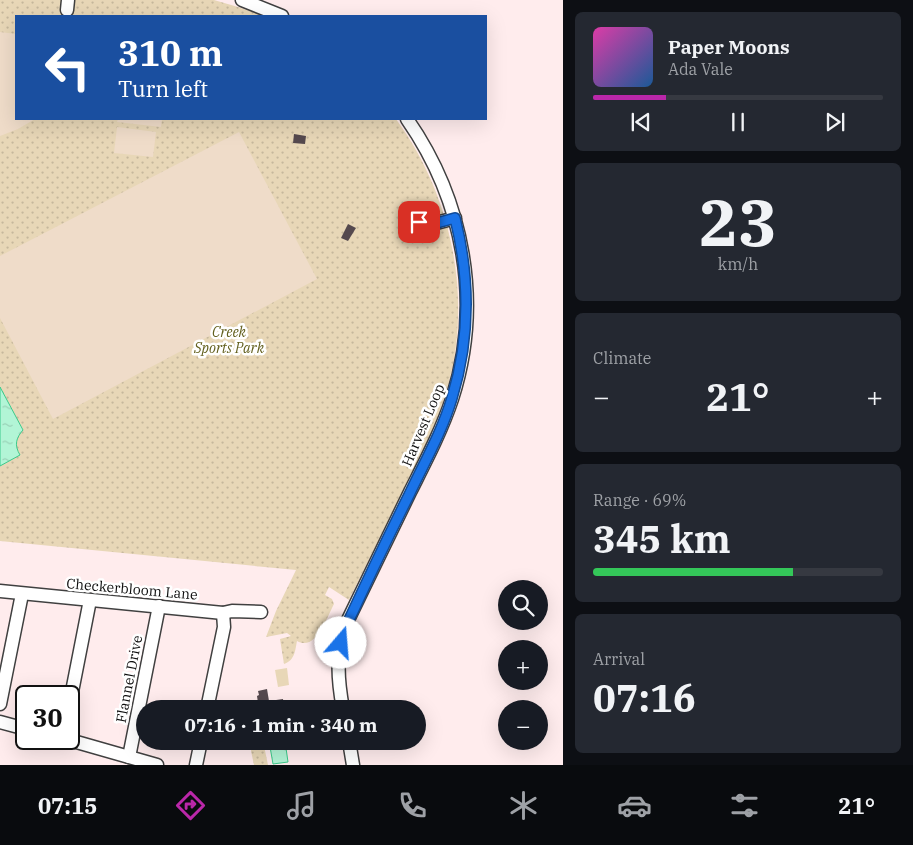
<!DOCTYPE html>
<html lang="en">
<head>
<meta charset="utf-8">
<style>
  body { margin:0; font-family:"IBM Plex Serif",serif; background:#242831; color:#f1f3f6; height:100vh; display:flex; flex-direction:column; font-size:19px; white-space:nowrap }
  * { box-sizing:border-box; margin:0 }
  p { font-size:16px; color:#9ea1a6 }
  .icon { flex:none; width:28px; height:28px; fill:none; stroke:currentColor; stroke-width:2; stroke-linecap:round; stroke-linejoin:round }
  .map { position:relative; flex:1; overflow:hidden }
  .side { display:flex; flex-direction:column; gap:12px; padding:12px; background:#0d0f14; width:350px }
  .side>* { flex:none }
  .guide { position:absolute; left:15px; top:15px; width:472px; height:105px; border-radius:0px; box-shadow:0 5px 20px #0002; background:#1a4fa0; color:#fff; overflow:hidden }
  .buttons { position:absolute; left:498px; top:580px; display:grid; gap:10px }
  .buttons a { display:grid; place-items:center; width:50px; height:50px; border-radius:50%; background:#171b24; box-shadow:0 5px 20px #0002; font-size:25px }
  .speed { position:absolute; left:15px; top:685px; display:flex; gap:10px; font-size:25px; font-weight:700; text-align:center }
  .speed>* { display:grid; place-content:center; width:65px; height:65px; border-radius:50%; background:#171b24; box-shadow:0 5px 20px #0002; line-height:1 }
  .speed .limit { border:2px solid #111; border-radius:8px; background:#fff; color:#111 }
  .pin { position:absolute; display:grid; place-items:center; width:42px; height:42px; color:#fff; margin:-21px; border-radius:10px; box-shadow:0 2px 8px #0006 }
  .me { position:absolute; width:55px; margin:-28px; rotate:18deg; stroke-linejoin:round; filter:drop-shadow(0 0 4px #0008) }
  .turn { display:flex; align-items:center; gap:18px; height:105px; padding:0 20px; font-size:22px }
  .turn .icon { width:65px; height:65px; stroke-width:2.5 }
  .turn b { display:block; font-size:35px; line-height:42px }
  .big { font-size:38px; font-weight:700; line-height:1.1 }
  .side .card { flex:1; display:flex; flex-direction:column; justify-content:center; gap:8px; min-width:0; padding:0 18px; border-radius:8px; background:#242831 }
  .side .dial { align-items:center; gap:0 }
  .dial b { font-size:65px; line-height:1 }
  .song { display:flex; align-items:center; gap:15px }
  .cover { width:60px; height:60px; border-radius:8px; background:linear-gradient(135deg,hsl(320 70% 55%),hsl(210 70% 35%)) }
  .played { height:5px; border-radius:2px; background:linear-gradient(90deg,#ba27a9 25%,#363941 25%) }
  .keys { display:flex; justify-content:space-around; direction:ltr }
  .heat { display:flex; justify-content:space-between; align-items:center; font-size:28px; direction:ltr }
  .charge { height:8px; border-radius:4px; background:linear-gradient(90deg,#34c759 69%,#363941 0) }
  .trip { position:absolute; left:136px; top:700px; width:290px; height:50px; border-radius:25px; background:#171b24; box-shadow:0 5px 20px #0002; font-weight:700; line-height:50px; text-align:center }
  .menu { display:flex; height:80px; justify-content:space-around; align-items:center; background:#090b0e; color:#9ea1a6 }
  .menu .icon { width:35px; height:35px }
  .menu .active { color:#ba27a9 }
  .menu b { font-size:22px; color:#f1f3f6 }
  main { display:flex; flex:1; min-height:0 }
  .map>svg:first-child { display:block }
  .grass { fill:url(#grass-dots) }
  .garden { fill:#e8d7b7 }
  .pitch { fill:#efdcc9 }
  .water { fill:url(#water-ripples); stroke:#3bca8b }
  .building { fill:#55494e }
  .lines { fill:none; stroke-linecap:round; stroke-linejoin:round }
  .minor-casing { stroke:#404040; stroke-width:15 }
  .minor { stroke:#fff; stroke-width:12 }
  .route-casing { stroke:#114b97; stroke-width:12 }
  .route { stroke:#1a73e8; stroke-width:9 }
  .labels { text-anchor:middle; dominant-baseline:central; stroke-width:5; stroke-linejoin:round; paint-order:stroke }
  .park-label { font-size:14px; font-style:italic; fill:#63601e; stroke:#fff }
  .street-label { font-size:14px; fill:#0d0d0d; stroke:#fff }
</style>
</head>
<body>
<main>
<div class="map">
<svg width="563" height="765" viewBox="0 0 563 765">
  <defs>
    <pattern id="grass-dots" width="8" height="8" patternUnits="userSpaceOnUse" patternTransform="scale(1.25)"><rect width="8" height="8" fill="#e8d7b7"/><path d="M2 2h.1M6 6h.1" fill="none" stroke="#c6b79c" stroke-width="1.8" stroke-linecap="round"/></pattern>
    <pattern id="water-ripples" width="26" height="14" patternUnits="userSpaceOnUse" patternTransform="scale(1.25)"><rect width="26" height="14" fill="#b2f5d6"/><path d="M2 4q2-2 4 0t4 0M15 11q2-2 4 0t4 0" fill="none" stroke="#98d1b6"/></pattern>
  </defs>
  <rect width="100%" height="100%" fill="#ffeced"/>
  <!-- grass -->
  <g class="grass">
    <path d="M0 0H214L238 7 264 16H16V119H396C447 189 469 279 453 365 448 388 441 410 432 431L349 600 329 587 325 595 332 599 334 604C327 617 316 652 297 641 295 651 295 660 284 664L280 639 291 636 287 633 266 637 276 611 296 570 0 541Z"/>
    <path d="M252 741H263L268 765H254L251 751Z"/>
  </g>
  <!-- garden -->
  <path class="garden" d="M287 668 289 685 278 687 275 670Z"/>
  <!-- pitch -->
  <g class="pitch">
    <path d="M0 32 16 34V119H35L18 129 0 136Z"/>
    <path d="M118 119H162L161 127 117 122Z"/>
    <path d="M117 127 156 132 153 157 114 153Z"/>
    <path d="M239 132 317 279 53 419 0 318V256Z"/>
  </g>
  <!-- water -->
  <g class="water">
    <path d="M0 387 23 430C16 438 14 445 20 455L0 466Z"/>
    <path d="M269 741H285L288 762 273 764Z"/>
  </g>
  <!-- building -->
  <g class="building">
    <path d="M294 134 306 136 305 144 293 143Z"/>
    <path d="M348 224 356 228 348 241 341 238Z"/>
    <path d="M267 689 269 701 283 699 284 709H251V704L258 703 257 696 259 695 258 691Z"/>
  </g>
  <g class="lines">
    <defs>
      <g id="minor">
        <path d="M242 0 282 16"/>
        <path d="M67 10 68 0"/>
        <path d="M419 222 422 225 425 226 455 218"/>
        <path d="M0 591 223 613 232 611 261 612"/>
        <path d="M0 704 22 594"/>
        <path d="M69 707 90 600"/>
        <path d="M207 709 224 627 223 613"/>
        <path d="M343 709C337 676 336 654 347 622 368 578 389 535 410 492 425 462 441 432 452 399 483 303 464 201 407 119"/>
        <path d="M0 722 26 729"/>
        <path d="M66 739 157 765"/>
        <path d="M349 741 353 765"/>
        <path d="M129 757 159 606"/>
        <path d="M196 765 201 741"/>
      </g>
    </defs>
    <!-- minor casing -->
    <use href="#minor" class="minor-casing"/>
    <!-- minor -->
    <use href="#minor" class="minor"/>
  </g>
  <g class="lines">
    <defs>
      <path id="route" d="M341 643 348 622C368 579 388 537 409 495 424 463 442 432 452 398 470 339 470 278 455 218L426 226 422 225 419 222"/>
    </defs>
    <!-- route casing -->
    <use href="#route" class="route-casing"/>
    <!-- route -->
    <use href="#route" class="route"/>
  </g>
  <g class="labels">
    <!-- park labels -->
    <g class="park-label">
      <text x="229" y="332">Creek<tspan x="229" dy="16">Sports Park</tspan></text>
    </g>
    <!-- street labels -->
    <g class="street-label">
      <text transform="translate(423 425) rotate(-67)">Harvest Loop</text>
      <text transform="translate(132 589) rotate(5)">Checkerbloom Lane</text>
      <text transform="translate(129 679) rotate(-79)">Flannel Drive</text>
    </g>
  </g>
</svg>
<div class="buttons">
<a><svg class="icon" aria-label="search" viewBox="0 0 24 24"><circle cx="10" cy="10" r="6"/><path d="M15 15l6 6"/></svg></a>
<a>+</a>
<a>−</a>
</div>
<div class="speed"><div class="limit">30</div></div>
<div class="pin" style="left:419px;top:222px;background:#d93025"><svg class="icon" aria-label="arrive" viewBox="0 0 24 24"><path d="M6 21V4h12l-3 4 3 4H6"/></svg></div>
<svg class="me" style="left:341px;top:643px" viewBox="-20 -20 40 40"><circle r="19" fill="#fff"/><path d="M0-13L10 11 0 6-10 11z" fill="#1a73e8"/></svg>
<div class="trip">07:16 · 1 min · 340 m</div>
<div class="guide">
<div class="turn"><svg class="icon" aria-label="left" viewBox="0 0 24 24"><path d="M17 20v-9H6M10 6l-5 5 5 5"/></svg><div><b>310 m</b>Turn left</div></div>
</div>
</div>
<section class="side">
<div class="card">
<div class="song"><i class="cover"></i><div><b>Paper Moons</b><p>Ada Vale</p></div></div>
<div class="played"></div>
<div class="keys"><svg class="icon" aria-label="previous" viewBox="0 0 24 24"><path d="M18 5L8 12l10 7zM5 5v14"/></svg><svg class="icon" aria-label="pause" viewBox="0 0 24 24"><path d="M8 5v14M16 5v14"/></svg><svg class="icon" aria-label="next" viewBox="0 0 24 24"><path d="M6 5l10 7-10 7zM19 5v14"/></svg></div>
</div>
<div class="card dial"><b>23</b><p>km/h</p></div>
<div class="card"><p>Climate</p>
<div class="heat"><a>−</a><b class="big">21°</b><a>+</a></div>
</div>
<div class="card"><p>Range · 69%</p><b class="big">345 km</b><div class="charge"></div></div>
<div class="card"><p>Arrival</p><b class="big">07:16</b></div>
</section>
</main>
<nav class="menu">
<b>07:15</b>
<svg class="icon active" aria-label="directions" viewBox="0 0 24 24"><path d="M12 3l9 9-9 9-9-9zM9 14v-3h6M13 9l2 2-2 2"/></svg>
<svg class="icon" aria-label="music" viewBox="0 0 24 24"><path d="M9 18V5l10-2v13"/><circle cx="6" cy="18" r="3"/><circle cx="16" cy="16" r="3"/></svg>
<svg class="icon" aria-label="phone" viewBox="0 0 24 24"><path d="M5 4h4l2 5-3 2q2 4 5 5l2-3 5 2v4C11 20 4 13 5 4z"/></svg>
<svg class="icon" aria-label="climate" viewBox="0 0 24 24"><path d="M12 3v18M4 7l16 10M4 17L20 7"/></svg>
<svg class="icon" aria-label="car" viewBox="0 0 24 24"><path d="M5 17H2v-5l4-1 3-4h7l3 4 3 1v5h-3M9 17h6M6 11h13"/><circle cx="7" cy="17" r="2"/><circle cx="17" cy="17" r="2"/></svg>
<svg class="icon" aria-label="filters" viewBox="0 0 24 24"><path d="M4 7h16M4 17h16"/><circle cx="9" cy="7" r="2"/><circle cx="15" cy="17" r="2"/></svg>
<b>21°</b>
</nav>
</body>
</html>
